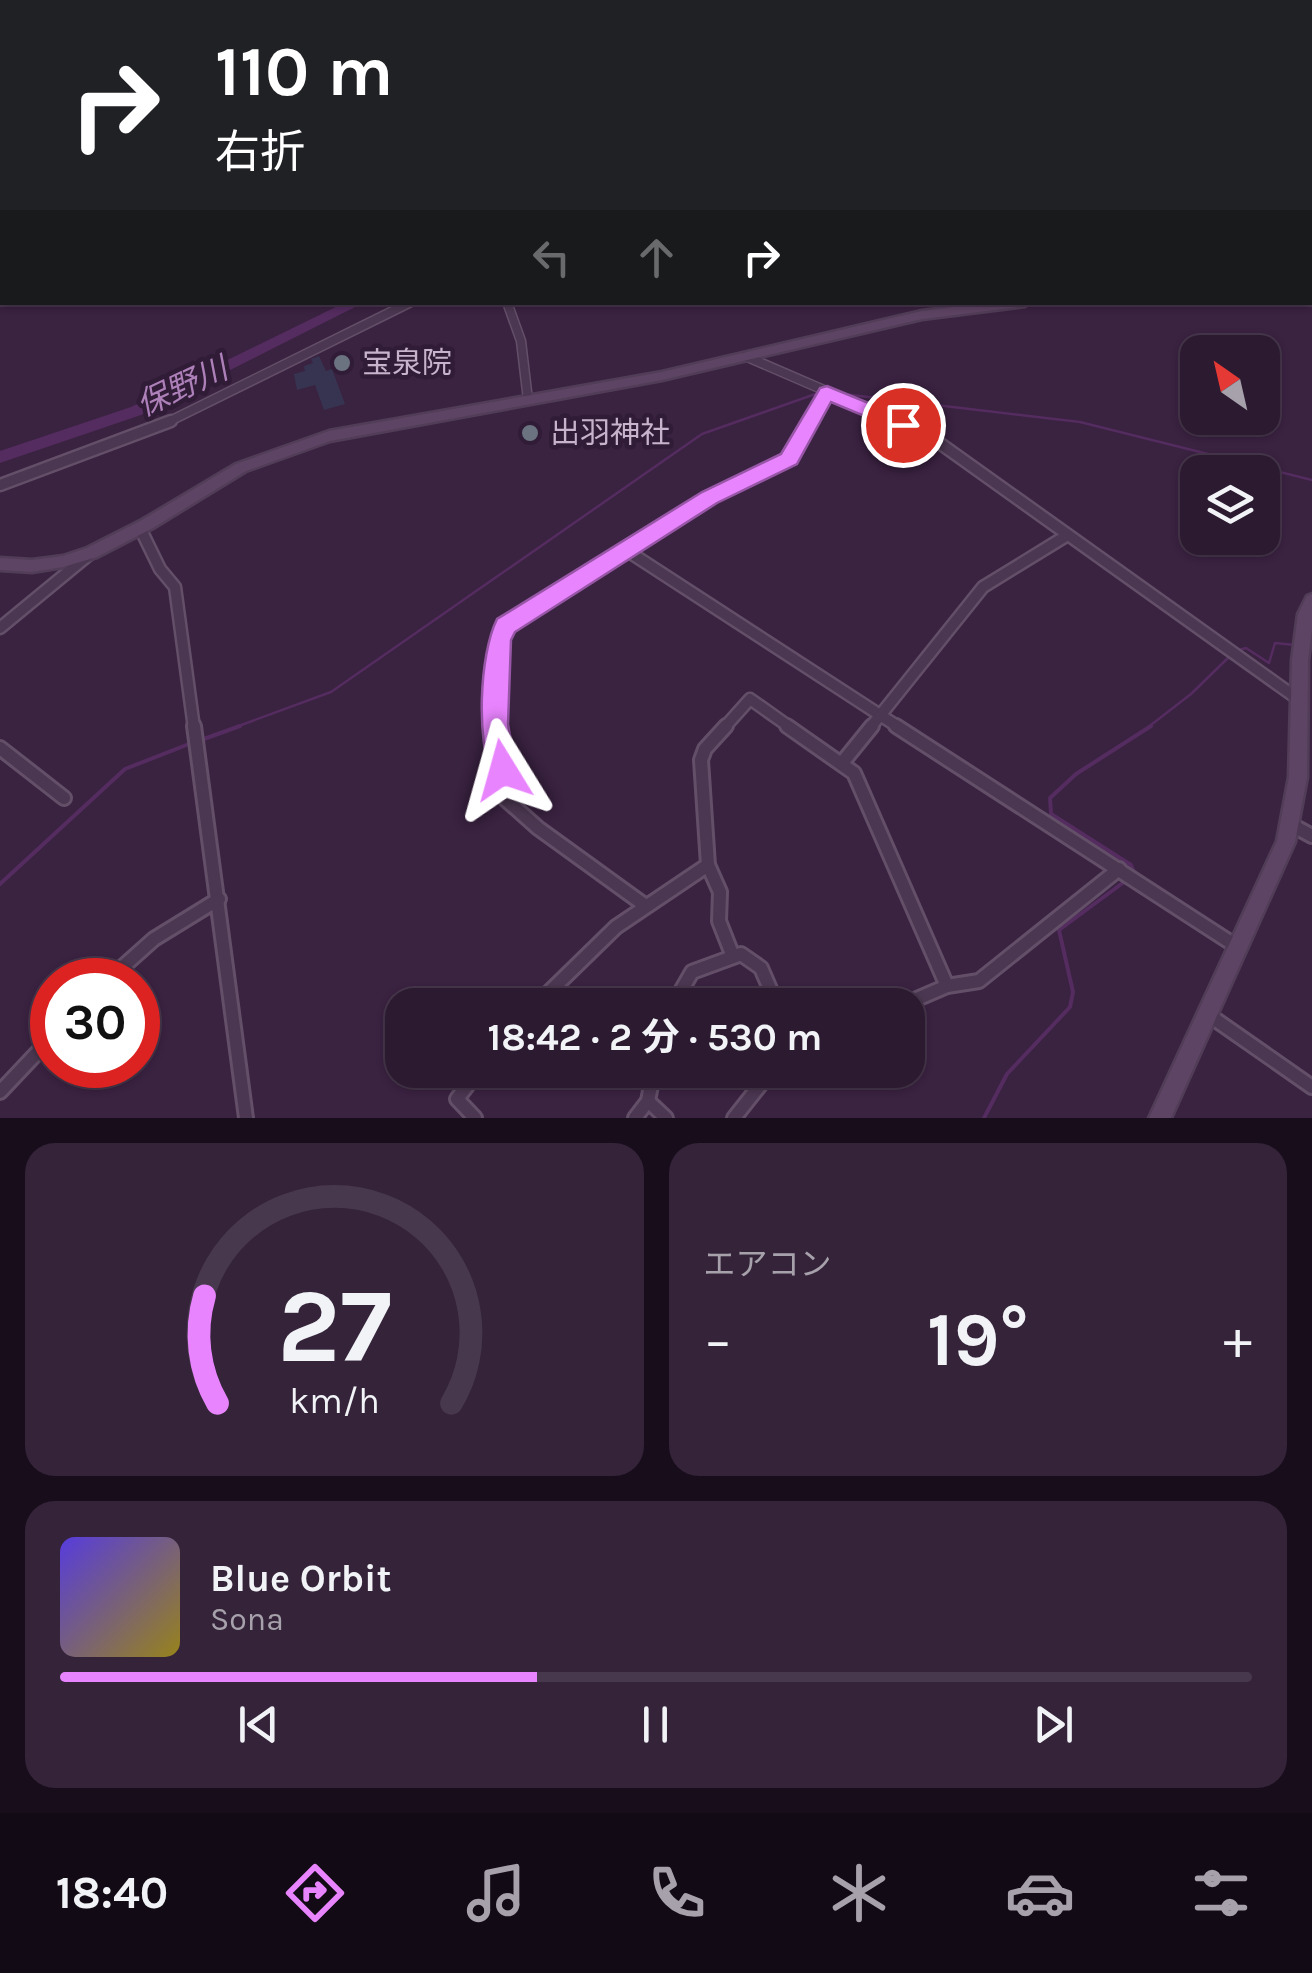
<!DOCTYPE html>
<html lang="ja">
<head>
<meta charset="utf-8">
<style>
  body { margin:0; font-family:Karla,"Noto Sans JP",sans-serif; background:#342339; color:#f1f3f6; height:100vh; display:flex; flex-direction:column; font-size:38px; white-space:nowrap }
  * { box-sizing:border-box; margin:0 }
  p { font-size:32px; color:#a6a1ab }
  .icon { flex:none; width:55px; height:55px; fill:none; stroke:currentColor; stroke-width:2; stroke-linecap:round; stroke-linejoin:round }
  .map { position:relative; height:1118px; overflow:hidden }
  .sheet { display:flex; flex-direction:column; gap:25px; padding:25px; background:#180e1b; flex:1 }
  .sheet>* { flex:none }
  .banner { position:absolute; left:0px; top:0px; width:1312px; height:305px; box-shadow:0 2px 8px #0004,0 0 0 2px #48384d; background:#202124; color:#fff; overflow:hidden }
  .needle { width:65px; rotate:326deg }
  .buttons { position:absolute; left:1180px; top:335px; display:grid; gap:20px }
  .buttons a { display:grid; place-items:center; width:100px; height:100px; border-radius:20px; background:#2c1a31; box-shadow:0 2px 8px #0004,0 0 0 2px #48384d; font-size:50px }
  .speed { position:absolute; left:30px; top:958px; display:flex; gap:20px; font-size:50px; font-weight:700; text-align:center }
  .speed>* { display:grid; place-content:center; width:130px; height:130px; border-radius:50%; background:#2c1a31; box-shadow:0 2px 8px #0004,0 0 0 2px #48384d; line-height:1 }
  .speed .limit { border:15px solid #d22; background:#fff; color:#111 }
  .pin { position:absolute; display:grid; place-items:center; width:85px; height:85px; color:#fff; margin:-42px; border:5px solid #fff; border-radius:50%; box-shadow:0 2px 10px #0007 }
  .me { position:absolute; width:110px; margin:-55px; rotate:352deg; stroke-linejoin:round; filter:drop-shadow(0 0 8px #0008) }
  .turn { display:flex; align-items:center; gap:35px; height:210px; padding:0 50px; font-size:45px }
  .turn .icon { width:130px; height:130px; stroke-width:2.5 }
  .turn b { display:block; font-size:70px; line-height:85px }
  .lanes { display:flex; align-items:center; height:95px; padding:0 50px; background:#0003; justify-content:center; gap:50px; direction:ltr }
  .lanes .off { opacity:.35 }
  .big { font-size:75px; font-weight:700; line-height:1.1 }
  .sheet .tile { flex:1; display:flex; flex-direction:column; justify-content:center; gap:15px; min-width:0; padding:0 35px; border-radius:30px; background:#342339 }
  .sheet .dial { align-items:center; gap:0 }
  .dial svg { height:260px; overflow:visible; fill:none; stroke:#48384d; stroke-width:7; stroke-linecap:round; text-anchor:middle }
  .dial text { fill:#f1f3f6; stroke:none }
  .song { display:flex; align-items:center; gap:30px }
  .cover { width:120px; height:120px; border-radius:15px; background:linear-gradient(135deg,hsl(250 70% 55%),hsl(50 70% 35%)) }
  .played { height:10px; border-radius:5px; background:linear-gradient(90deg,#e984ff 40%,#48384d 40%) }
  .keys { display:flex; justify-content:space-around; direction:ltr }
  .heat { display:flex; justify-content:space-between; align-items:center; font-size:55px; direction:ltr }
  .sheet .tiles { flex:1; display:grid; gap:25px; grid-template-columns:1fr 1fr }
  .tile:last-child { grid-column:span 2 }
  .trip { position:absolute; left:385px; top:988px; width:540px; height:100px; border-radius:30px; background:#2c1a31; box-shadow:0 2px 8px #0004,0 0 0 2px #48384d; font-weight:700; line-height:100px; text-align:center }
  .dock { display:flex; height:160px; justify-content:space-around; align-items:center; background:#120a14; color:#a6a1ab }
  .dock .icon { width:70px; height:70px }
  .dock .on { color:#e984ff }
  .dock b { font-size:45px; color:#f1f3f6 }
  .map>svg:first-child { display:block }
  .green { fill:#373451 }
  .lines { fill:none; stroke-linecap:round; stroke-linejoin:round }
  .stream-far1 { stroke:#542c5f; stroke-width:2.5 }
  .stream { stroke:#542c5f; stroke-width:4 }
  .river { fill:#542c5f; fill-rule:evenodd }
  .street-far3-casing { stroke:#634f68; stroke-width:9 }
  .street-far2-casing { stroke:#634f68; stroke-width:11 }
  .street-far1-casing { stroke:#634f68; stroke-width:15 }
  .street-casing { stroke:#634f68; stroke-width:18 }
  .secondary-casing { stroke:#513d57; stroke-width:5 }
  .street-far3 { stroke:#4b3751; stroke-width:6 }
  .street-far2 { stroke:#4b3751; stroke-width:8 }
  .street-far1 { stroke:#4b3751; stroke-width:10 }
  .street { stroke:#4b3751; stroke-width:12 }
  .secondary { fill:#5e4464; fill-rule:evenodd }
  .route { fill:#e984ff; stroke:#9756a6; stroke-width:2.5 }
  .worship-dot { fill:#6b7280; stroke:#301c36; stroke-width:4 }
  .labels { text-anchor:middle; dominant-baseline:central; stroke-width:9; stroke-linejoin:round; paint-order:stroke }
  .poi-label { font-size:30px; fill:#c7b3cb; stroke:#301c36; text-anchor:start }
  .water-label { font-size:32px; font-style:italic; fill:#ad80b9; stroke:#301c36 }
</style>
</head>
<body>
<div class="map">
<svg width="1312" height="1118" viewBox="0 0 1312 1118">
  <rect width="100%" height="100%" fill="#3a2241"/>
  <!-- green -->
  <path class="green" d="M319 356 326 371 332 369 345 404 324 410 315 385 297 390 294 374 305 371 304 366 313 363 311 359Z"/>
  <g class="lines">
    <!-- stream-far1 -->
    <g class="stream-far1">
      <path d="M843 394 1080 422 1312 480"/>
      <path d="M1239 650 1246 648 1269 663 1275 643 1295 645"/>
      <path d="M233 728 331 692 702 434 821 392"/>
      <path d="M1147 728 1191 694 1229 657"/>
    </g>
    <!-- stream -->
    <g class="stream">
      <path d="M201 740 240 726"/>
      <path d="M1136 878 1131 865 1051 814 1050 798 1076 774 1151 726"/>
      <path d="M0 884 125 769 189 744"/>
      <path d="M984 1118 1007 1074 1070 1007 1073 992 1059 930 1124 882"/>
    </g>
    <!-- river -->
    <g class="river">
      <path d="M0 56H2V64L0 65Z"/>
      <path d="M346 302H365L141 415 0 463V451L131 407Z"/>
    </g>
    <defs>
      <g id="street-far3">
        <path d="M1087 0 1095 2"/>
        <path d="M1261 0 1271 2"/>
        <path d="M851 2 857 0"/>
      </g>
      <g id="street-far2">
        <path d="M507 302 521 341 528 400"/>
        <path d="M745 356 900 423"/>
        <path d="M166 423 411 302"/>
        <path d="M808 423 827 393"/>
      </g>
      <g id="street-far1">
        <path d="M894 421 931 437 1298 699"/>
        <path d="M0 485 171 421"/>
        <path d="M140 528 160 569 175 587 194 728"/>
        <path d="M626 550 900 728"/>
        <path d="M0 628 91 553"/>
        <path d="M497 728 500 632 512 620 709 498 789 459 809 421"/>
        <path d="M724 728 750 699 791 728"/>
        <path d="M870 728 983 587 1066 536"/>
      </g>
      <g id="street">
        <path d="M194 726 246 1118"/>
        <path d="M496 726 504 763 493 788 538 828 643 904"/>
        <path d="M726 726 705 749 701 760 708 865 720 892 719 921 732 954"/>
        <path d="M787 726 854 773 947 986"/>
        <path d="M896 726 1236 946"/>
        <path d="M0 748 64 798"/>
        <path d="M842 763 872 726"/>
        <path d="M1290 824 1312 836"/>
        <path d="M108 980 154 939 219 899"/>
        <path d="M536 1005 616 927 708 865"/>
        <path d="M673 1005 692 972 741 954 761 968 777 1005"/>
        <path d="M903 1005 947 986 979 981 1119 869"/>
        <path d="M1206 1013 1312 1087"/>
        <path d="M0 1092 52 1037"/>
        <path d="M648 1101 666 1118"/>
        <path d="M475 1118 457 1099 479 1070"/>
        <path d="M635 1118 648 1101 654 1070"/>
        <path d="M734 1118 772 1070"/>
      </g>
      <g id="secondary">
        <rect x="1310" y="271" width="2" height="6"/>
        <path d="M992 302H1031L1025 306 922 319 662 380 330 441 246 471 153 528 97 557 63 567 32 572 0 570V558L32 560 63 556 87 548 142 520 236 464 329 431 662 372 922 311Z"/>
        <path d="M1312 594V629L1308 660 1307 777 1295 842 1171 1118H1149L1277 841 1289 777 1292 660 1298 614 1307 596Z"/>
      </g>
    </defs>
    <!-- street-far3 casing -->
    <use href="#street-far3" class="street-far3-casing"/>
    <!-- street-far2 casing -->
    <use href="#street-far2" class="street-far2-casing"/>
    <!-- street-far1 casing -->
    <use href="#street-far1" class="street-far1-casing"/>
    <!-- street casing -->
    <use href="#street" class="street-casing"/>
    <!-- secondary casing -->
    <use href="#secondary" class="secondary-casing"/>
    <!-- street-far3 -->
    <use href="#street-far3" class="street-far3"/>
    <!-- street-far2 -->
    <use href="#street-far2" class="street-far2"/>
    <!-- street-far1 -->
    <use href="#street-far1" class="street-far1"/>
    <!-- street -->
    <use href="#street" class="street"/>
    <!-- secondary -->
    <use href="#secondary" class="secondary"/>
  </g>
  <!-- route -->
  <path class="route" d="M827 386 910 420 913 425 903 432 831 402 797 464 717 503 515 632 511 640 508 724 516 770 512 779 503 783 493 779C476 742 479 655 497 619L702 492 781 454 820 388Z"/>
  <!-- markers -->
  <g class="worship-dot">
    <circle cx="342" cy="363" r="10"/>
    <circle cx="530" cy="433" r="10"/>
  </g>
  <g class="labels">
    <!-- poi labels -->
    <g class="poi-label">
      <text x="362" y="363">宝泉院</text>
      <text x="550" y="433">出羽神社</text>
    </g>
    <!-- water labels -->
    <g class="water-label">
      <text transform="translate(182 387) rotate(-25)">保野川</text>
    </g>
  </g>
</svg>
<div class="buttons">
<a><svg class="needle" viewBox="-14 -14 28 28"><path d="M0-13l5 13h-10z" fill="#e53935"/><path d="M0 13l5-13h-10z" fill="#a6a1ab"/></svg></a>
<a><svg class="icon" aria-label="layers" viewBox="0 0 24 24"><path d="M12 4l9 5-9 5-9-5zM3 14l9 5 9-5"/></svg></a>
</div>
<div class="speed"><div class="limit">30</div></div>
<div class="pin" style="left:903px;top:425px;background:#d93025"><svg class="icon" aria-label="arrive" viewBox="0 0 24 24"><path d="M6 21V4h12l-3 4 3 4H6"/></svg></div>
<svg class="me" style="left:503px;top:770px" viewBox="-20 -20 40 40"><path d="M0-17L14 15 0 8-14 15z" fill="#e984ff" stroke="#fff" stroke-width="4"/></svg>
<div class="trip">18:42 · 2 分 · 530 m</div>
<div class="banner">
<div class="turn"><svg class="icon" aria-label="right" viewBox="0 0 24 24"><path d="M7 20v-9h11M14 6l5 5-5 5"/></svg><div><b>110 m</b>右折</div></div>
<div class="lanes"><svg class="icon off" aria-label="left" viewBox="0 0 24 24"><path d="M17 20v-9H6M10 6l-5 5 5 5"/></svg><svg class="icon off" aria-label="ahead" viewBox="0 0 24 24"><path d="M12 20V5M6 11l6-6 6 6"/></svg><svg class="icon" aria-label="right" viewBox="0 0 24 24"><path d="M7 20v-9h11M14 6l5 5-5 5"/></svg></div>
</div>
</div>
<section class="sheet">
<div class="tiles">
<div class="tile dial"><svg viewBox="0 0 100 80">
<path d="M14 69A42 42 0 1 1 86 69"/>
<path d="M14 69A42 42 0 0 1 10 36" stroke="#e984ff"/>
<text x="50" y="56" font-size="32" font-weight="700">27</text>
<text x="50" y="72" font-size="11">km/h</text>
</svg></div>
<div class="tile"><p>エアコン</p>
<div class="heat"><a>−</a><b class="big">19°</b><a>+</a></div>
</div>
<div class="tile">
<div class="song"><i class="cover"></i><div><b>Blue Orbit</b><p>Sona</p></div></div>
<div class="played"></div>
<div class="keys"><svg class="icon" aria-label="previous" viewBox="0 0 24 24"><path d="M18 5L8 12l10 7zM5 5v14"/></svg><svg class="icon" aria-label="pause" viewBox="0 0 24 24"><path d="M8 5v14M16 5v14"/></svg><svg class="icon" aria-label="next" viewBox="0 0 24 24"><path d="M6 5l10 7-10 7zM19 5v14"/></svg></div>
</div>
</div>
</section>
<nav class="dock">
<b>18:40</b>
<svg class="icon on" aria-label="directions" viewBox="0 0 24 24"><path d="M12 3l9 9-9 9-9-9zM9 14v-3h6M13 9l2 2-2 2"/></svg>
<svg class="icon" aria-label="music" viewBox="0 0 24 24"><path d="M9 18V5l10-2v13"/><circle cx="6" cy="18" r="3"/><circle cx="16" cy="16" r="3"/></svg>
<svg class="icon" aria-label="phone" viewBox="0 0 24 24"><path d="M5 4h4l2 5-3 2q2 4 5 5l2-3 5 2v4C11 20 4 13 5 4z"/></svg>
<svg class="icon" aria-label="climate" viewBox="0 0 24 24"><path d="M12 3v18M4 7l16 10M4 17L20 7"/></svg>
<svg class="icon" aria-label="car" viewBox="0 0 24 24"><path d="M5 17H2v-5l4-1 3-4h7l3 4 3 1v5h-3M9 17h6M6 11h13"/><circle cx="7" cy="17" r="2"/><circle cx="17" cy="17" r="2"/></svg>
<svg class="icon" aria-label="filters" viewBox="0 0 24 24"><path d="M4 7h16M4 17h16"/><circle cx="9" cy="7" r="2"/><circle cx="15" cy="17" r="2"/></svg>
</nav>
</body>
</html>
